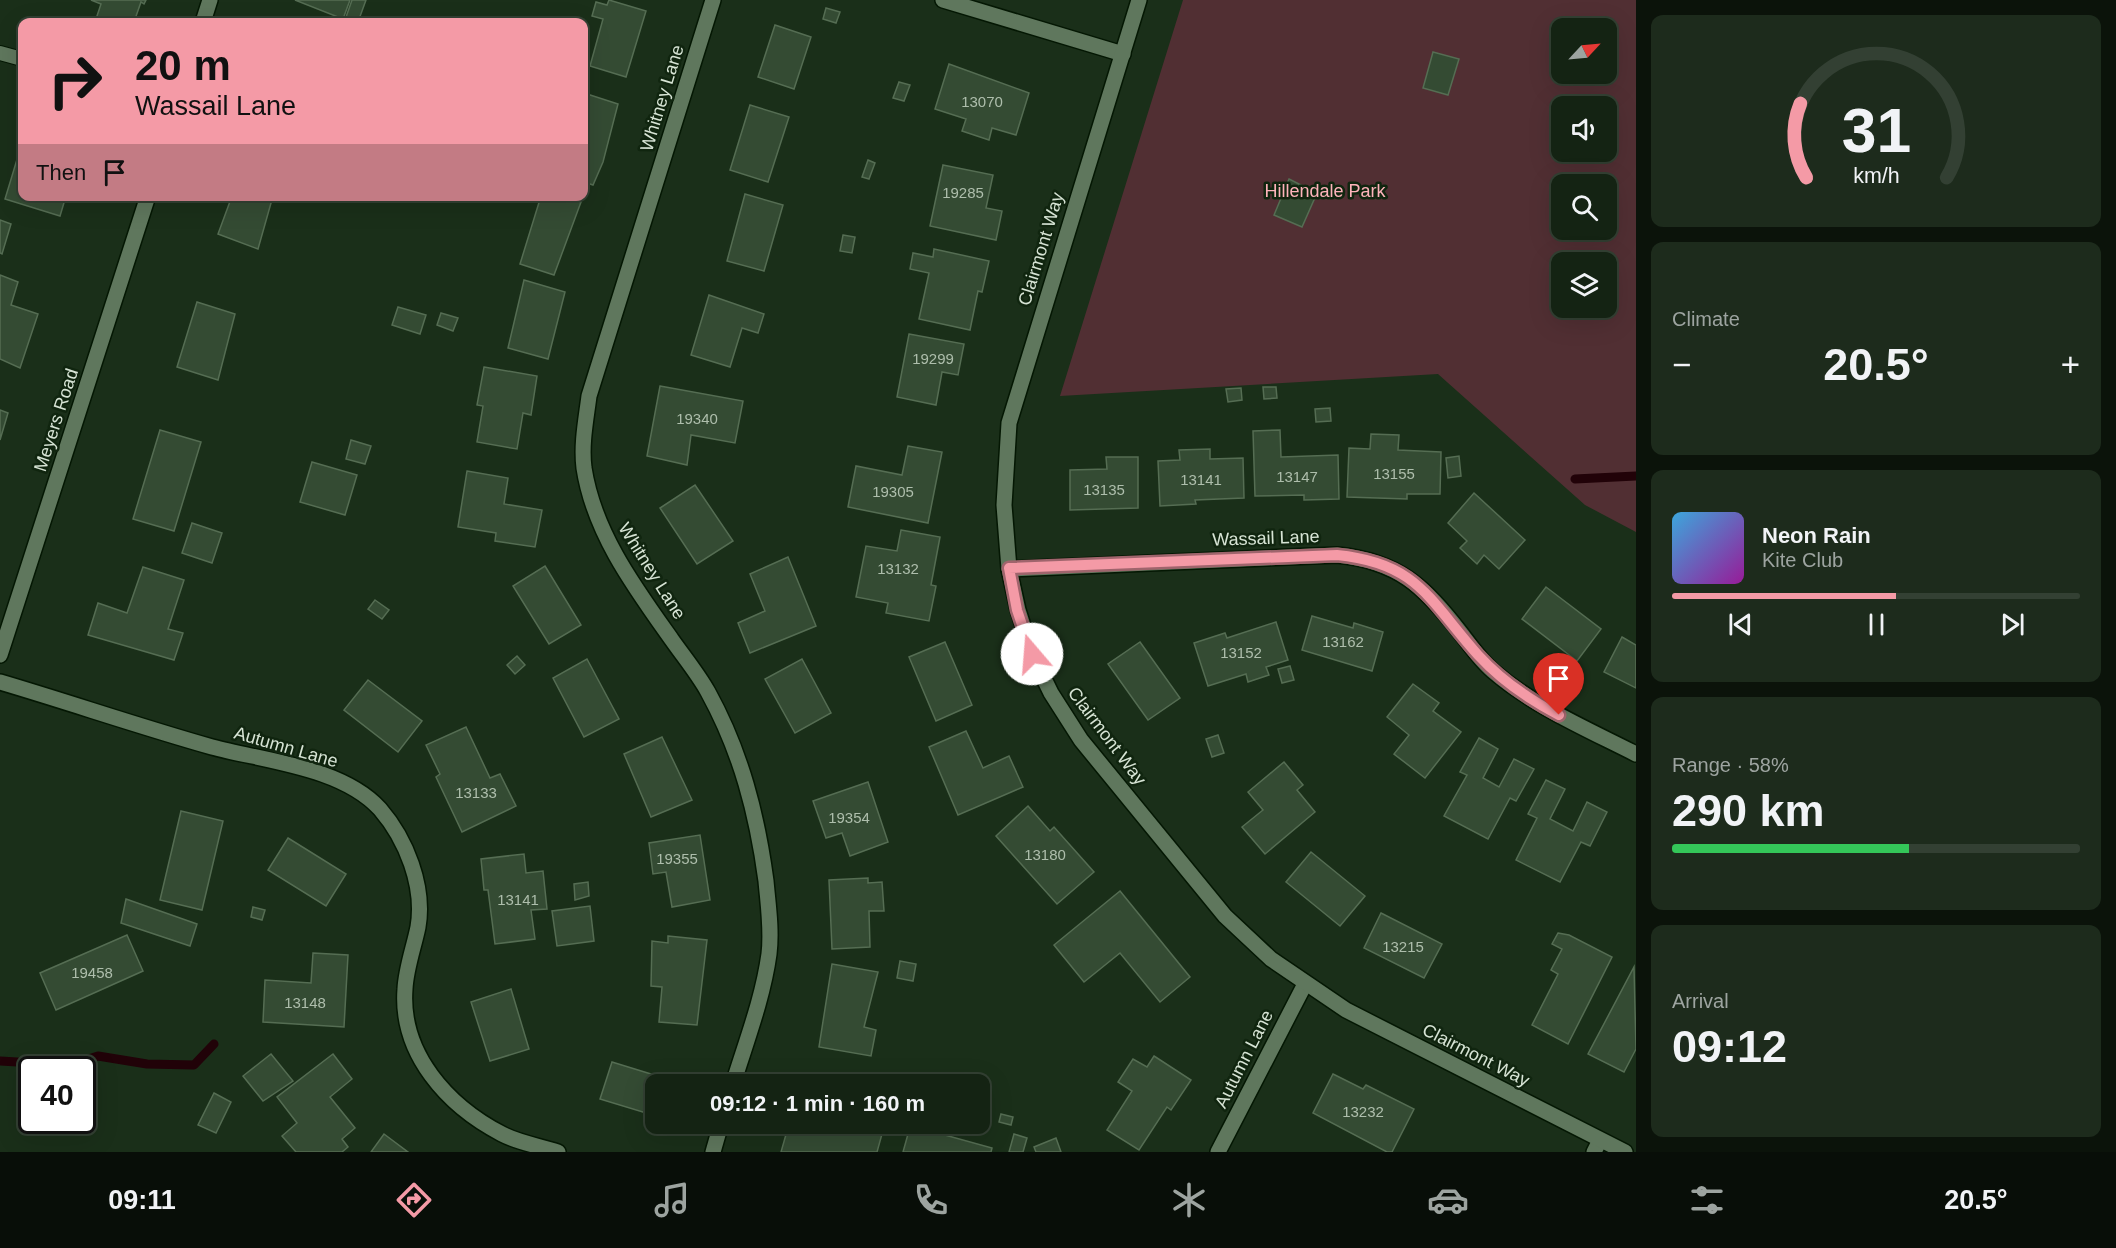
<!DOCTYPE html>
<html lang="en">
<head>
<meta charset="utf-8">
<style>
  body { margin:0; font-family:Arial,sans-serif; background:#1d2b1c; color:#f1f3f6; height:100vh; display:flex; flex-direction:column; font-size:22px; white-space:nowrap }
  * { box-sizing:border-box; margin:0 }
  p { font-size:20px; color:#9da4a0 }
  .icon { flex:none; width:33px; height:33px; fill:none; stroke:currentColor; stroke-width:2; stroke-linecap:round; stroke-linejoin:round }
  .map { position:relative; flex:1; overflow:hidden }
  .drawer { display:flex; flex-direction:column; gap:15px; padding:15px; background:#0b130a; width:480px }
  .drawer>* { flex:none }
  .hud { position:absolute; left:18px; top:18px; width:570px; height:183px; border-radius:12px; box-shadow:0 6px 24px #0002,0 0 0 2px #334033; background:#f49aa6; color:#111; overflow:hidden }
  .needle { width:39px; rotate:64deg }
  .buttons { position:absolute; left:1551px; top:18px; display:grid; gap:12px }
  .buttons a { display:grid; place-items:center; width:66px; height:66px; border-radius:12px; background:#142313; box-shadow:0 6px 24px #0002,0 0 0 2px #334033; font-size:30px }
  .speed { position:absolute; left:18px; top:1056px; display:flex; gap:12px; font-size:30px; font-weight:700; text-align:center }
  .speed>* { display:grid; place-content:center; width:78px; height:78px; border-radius:50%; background:#142313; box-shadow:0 6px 24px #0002,0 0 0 2px #334033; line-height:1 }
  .speed .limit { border:3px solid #111; border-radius:9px; background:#fff; color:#111 }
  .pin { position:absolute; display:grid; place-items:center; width:51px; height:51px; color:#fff; margin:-62px -26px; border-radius:50% 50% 50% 0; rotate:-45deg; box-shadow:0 0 6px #0007 }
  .pin .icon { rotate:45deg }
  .me { position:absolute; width:66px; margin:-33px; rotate:342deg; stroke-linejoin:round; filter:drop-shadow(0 0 4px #0008) }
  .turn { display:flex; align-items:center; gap:21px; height:126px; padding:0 18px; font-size:27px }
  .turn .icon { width:78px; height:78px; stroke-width:2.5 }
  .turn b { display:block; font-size:42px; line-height:51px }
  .then { display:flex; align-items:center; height:57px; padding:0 18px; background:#0003; gap:12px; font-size:22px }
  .big { font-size:45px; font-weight:700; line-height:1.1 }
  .drawer .card { flex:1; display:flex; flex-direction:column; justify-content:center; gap:9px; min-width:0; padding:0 21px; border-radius:12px; background:#1d2b1c }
  .drawer .dial { align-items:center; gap:0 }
  .dial svg { height:156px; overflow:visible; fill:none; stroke:#334033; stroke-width:7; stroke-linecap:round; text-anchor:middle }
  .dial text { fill:#f1f3f6; stroke:none }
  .song { display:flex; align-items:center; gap:18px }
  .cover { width:72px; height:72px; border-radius:9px; background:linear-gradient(135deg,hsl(200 70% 55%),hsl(300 70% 35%)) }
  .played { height:6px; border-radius:3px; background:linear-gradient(90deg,#f49aa6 55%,#334033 55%) }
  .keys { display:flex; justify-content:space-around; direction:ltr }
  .heat { display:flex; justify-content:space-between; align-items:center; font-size:33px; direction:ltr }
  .charge { height:9px; border-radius:4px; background:linear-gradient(90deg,#34c759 58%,#334033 0) }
  .trip { position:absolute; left:645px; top:1074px; width:345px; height:60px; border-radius:12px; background:#142313; box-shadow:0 6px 24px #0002,0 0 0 2px #334033; font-weight:700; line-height:60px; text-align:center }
  .tabs { display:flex; height:96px; justify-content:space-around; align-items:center; background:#080e08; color:#9da4a0 }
  .tabs .icon { width:42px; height:42px }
  .tabs .current { color:#f49aa6 }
  .tabs b { font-size:27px; color:#f1f3f6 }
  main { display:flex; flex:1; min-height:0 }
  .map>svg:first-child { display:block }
  .green { fill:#512f33; fill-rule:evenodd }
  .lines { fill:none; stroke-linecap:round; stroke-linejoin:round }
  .stream { stroke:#210208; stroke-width:9 }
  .building { fill:#344b33; stroke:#556d53; stroke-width:1.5 }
  .service-casing { stroke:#041703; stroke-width:16 }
  .minor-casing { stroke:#041703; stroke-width:18 }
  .tertiary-casing { stroke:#041703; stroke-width:18 }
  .secondary-casing { stroke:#041703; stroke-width:18 }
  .service { stroke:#5f775d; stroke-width:14 }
  .minor { stroke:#5f775d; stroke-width:15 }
  .tertiary { stroke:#5f775d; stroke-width:15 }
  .secondary { stroke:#5f775d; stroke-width:15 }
  .route-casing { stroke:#9f646c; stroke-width:15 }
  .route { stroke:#f49aa6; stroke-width:10 }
  .labels { text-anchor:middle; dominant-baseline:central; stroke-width:5; stroke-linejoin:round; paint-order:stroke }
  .number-label { font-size:15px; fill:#aebeac }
  .street-label { font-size:18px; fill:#d7e4d5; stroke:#10250f }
  .park-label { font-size:18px; fill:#feb3bb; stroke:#10250f }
</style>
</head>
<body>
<main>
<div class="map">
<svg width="1636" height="1152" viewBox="0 0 1636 1152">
  <rect width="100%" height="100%" fill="#1a2f19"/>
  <!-- green -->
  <path class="green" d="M1183 0H1636V532L1585 505 1438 374 1060 396ZM1562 28H1606V74H1562ZM1562 106H1606V152H1562ZM1562 184H1606V230H1562ZM1562 262H1606V308H1562Z"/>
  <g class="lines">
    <!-- stream -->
    <g class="stream">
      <path d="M1575 479 1636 476"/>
      <path d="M0 1061 69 1065 98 1056 147 1064 194 1065 214 1044"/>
    </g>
  </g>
  <!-- building -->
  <g class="building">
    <path d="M91 0H146L144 4 141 2 134 22H108L96 19 101 4Z"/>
    <path d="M295 0H350L343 19Z"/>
    <path d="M352 0H366L358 22 345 20Z"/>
    <path d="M609 0 646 11 626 77 590 66 603 19 592 16 596 2 607 5Z"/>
    <path d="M826 8 840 12 836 23 823 19Z"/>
    <path d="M775 25 811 37 794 89 758 77Z"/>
    <path d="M1433 52 1459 59 1448 95 1423 88Z"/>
    <path d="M949 64 1029 93 1016 135 992 128 989 140 962 131 966 119 935 109Z"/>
    <path d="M899 82 910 85 904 101 893 98Z"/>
    <path d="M584 93 618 104 603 162 593 185 584 182Z"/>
    <path d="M750 105 789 117 768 182 730 170Z"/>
    <path d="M22 143V196H66L60 216 5 199Z"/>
    <path d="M868 160 875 163 869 179 862 177Z"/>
    <path d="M943 165 993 175 986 208 1002 211 996 240 930 226Z"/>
    <path d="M1289 179 1317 193 1302 227 1274 215Z"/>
    <path d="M745 194 783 205 764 271 727 261Z"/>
    <path d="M232 196H273L258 249 218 234Z"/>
    <path d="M541 196H563L581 202 554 275 520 264Z"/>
    <path d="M0 220 11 224 2 254 0 253Z"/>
    <path d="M843 235 855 237 852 253 840 251Z"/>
    <path d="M934 249 989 261 982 292 978 291 970 330 919 319 929 273 910 269 913 253 933 257Z"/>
    <path d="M0 275 18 282 11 305 38 314 20 368 0 359Z"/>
    <path d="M524 280 565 292 548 359 508 348Z"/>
    <path d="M709 295 764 314 758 333 742 328 730 367 691 355Z"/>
    <path d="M197 302 235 314 218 380 177 367Z"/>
    <path d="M398 307 426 315 420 334 392 325Z"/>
    <path d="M441 313 458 318 453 331 437 325Z"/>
    <path d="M909 334 964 344 958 375 942 372 936 405 897 397Z"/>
    <path d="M484 367 537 376 531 415 523 413 517 449 477 442 483 406 477 405Z"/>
    <path d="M660 386 743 401 735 443 691 435 687 465 647 456Z"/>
    <path d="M1263 387H1276L1277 398 1264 399Z"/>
    <path d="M1241 388 1242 400 1228 402 1226 389Z"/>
    <path d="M1330 408 1331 421 1316 422 1315 409Z"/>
    <path d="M0 410 8 413 0 440Z"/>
    <path d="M160 430 201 442 174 531 133 519Z"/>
    <path d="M1280 430 1281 457 1338 455 1339 499 1304 500V495L1255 496 1253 431Z"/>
    <path d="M1371 434 1399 435 1398 450 1441 452 1440 494H1407V499L1347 497 1349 448 1370 449Z"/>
    <path d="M351 440 371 446 365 464 346 459Z"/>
    <path d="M908 446 942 452 928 523 848 507 856 466 902 475Z"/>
    <path d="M1210 449V459L1243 458 1244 498 1195 500 1196 504 1160 506 1158 461 1180 460 1179 450Z"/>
    <path d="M1459 456 1461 476 1448 478 1446 458Z"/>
    <path d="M1106 457H1138V508L1070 510V470L1107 469Z"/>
    <path d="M312 462 357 475 345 515 300 502Z"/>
    <path d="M467 471 508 478 504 504 542 510 535 547 495 541 496 533 458 527Z"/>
    <path d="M695 485 733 541 697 564 660 508Z"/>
    <path d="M1474 493 1525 540 1499 569 1484 555 1477 564 1460 548 1467 541 1448 523Z"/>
    <path d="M192 523 222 533 212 563 182 553Z"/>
    <path d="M901 530 940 537 931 585 936 586 929 621 886 613 888 603 856 597 866 546 897 551Z"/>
    <path d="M788 557 816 626 750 653 738 623 765 611 750 574Z"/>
    <path d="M545 566 581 625 549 644 513 586Z"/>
    <path d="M143 567 184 580 168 629 183 633 174 660 88 635 98 603 127 613Z"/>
    <path d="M1546 587 1601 629 1577 661 1522 619Z"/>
    <path d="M375 600 389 610 382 619 368 609Z"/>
    <path d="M1312 616 1353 628 1354 623 1383 632 1372 671 1302 650Z"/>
    <path d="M1276 622 1288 660 1266 667 1269 675 1248 682 1246 674 1208 686 1194 643 1225 633 1227 638Z"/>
    <path d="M1622 637 1636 645V688L1604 672Z"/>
    <path d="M945 642 972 705 936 721 909 657Z"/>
    <path d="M1140 642 1180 698 1148 720 1108 664Z"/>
    <path d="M517 656 525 665 515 674 507 665Z"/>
    <path d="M587 659 619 719 584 737 553 678Z"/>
    <path d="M802 659 831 713 795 733 765 679Z"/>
    <path d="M1290 666 1294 680 1282 683 1278 669Z"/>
    <path d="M368 680 422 721 398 752 344 710Z"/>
    <path d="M1413 684 1439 703 1433 711 1461 732 1425 778 1394 754 1409 735 1387 717Z"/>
    <path d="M466 727 490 778 500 774 516 806 462 832 436 777 440 774 426 745Z"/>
    <path d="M966 731 983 768 1009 756 1023 787 958 815 929 747Z"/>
    <path d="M1218 735 1224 753 1212 757 1206 739Z"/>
    <path d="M662 737 692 800 651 817 624 754Z"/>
    <path d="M1479 738 1498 749 1483 778 1499 787 1514 759 1534 769 1516 801 1510 798 1488 839 1444 816 1467 775 1460 772Z"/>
    <path d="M1284 762 1303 785 1297 790 1315 812 1265 854 1242 827 1263 810 1248 792Z"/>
    <path d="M1546 780 1565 789 1550 819 1573 831 1587 802 1607 812 1590 846 1581 842 1560 882 1516 860 1537 818 1528 814Z"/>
    <path d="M868 782 888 842 850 856 842 833 826 838 813 801Z"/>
    <path d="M1028 806 1050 831 1054 827 1094 872 1057 904 996 836Z"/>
    <path d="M181 811 223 821 202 910 160 900Z"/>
    <path d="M700 835 710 900 672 907 666 872 653 874 649 843Z"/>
    <path d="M288 838 346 874 326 906 268 870Z"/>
    <path d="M1311 852 1365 896 1340 926 1286 882Z"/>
    <path d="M524 854 526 873 543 871 547 909 531 910 535 939 495 944 488 890H484L481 859Z"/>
    <path d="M868 878V883L882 882 884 911H869L870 947 832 949 829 880Z"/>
    <path d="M588 882 589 896 575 900 574 884Z"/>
    <path d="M1120 891 1190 977 1160 1002 1120 953 1084 982 1054 945Z"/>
    <path d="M126 899 197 924 190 946 121 923Z"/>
    <path d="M590 906 594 941 557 946 552 911Z"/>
    <path d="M253 907 265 910 262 920 251 917Z"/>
    <path d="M1381 913 1442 944 1424 978 1364 948Z"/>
    <path d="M1558 933 1569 935 1612 957 1568 1044 1532 1025 1558 974 1551 970 1562 949 1552 944Z"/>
    <path d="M127 935 143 971 56 1010 40 973Z"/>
    <path d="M668 936 707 940 697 1025 659 1022 662 987 651 986 652 941 668 943Z"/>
    <path d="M313 953 348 955 344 1027 263 1022 265 980 311 983Z"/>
    <path d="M900 961 916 964 913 981 897 978Z"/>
    <path d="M832 964 878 972 864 1027 876 1030 871 1056 819 1047Z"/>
    <path d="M1634 967 1636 1049 1624 1072 1588 1054Z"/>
    <path d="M511 989 529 1049 490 1061 471 1002Z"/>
    <path d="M271 1054 293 1081 263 1101 243 1076Z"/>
    <path d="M333 1054 352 1079 330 1097 355 1128 342 1139 348 1147 342 1152H296L282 1136 297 1123 277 1097Z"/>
    <path d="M1154 1056 1191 1080 1171 1110 1167 1107 1139 1150 1107 1130 1132 1091 1118 1082 1133 1059 1147 1067Z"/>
    <path d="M612 1062 677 1082 676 1084H656V1116L600 1099Z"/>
    <path d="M1333 1074 1363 1089 1366 1085 1414 1109 1392 1152H1387L1313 1113Z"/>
    <path d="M214 1093 231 1102 216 1133 198 1125Z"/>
    <path d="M1001 1114 1013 1117 1011 1125 999 1122Z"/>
    <path d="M789 1124H850L882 1134 877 1152H781Z"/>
    <path d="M910 1127 934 1132 992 1148 991 1152H903Z"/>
    <path d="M384 1134 408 1152H371Z"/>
    <path d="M1014 1134 1027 1138 1023 1152H1009Z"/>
    <path d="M1056 1138 1061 1152H1036L1034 1147Z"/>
  </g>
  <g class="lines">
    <defs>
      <path id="service" d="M0 53 22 59"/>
      <g id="minor">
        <path d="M713 0 589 396C586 420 581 444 584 468 594 533 635 588 672 640 684 657 698 674 708 692 741 752 757 814 766 881 768 904 772 930 769 954 763 998 746 1042 733 1084"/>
        <path d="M943 0 1123 54"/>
        <path d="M1009 569 1337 555C1398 561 1424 586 1460 632 1470 645 1480 660 1493 671 1535 707 1587 729 1636 754"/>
        <path d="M0 682C71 703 141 727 212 747 264 761 342 767 380 809 406 839 425 886 418 927 414 947 406 968 405 989 400 1054 448 1106 502 1134 519 1143 540 1146 558 1152"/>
        <path d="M713 1152 721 1124"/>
        <path d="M1218 1152 1305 984"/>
        <path d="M1594 1152 1600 1140"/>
      </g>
      <path id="tertiary" d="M1139 0 1009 423 1004 505 1009 569 1018 610 1032 654 1051 693 1081 740 1225 916 1271 959 1346 1010 1625 1152"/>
      <g id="secondary">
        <path d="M203 22 210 0"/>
        <path d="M0 655 148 196"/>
      </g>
    </defs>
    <!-- service casing -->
    <use href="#service" class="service-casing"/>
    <!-- minor casing -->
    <use href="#minor" class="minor-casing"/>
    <!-- tertiary casing -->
    <use href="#tertiary" class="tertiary-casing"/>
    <!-- secondary casing -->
    <use href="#secondary" class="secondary-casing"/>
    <!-- service -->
    <use href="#service" class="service"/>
    <!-- minor -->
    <use href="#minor" class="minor"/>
    <!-- tertiary -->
    <use href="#tertiary" class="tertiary"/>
    <!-- secondary -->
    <use href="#secondary" class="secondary"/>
  </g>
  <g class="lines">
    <defs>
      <path id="route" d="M1032 654 1017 610 1009 568 1337 555C1418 563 1429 600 1478 655 1500 679 1530 700 1559 715"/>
    </defs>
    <!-- route casing -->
    <use href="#route" class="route-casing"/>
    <!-- route -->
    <use href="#route" class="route"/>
  </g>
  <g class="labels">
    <!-- number labels -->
    <g class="number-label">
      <text x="982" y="101">13070</text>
      <text x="963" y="192">19285</text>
      <text x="933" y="358">19299</text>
      <text x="697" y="418">19340</text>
      <text x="1394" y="473">13155</text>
      <text x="1297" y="476">13147</text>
      <text x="1201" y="479">13141</text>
      <text x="1104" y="489">13135</text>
      <text x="893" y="491">19305</text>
      <text x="898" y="568">13132</text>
      <text x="1343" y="641">13162</text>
      <text x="1241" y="652">13152</text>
      <text x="476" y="792">13133</text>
      <text x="849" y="817">19354</text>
      <text x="1045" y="854">13180</text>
      <text x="677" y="858">19355</text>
      <text x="518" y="899">13141</text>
      <text x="1403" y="946">13215</text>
      <text x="92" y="972">19458</text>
      <text x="305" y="1002">13148</text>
      <text x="1363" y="1111">13232</text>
    </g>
    <!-- street labels -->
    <g class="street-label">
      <text transform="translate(662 98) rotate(-73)">Whitney Lane</text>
      <text transform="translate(1041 249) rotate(-73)">Clairmont Way</text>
      <text transform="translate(56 420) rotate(-72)">Meyers Road</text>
      <text transform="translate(1266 538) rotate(-2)">Wassail Lane</text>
      <text transform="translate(652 571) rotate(58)">Whitney Lane</text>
      <text transform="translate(1107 736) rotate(53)">Clairmont Way</text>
      <text transform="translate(286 747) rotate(16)">Autumn Lane</text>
      <text transform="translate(1476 1055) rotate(27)">Clairmont Way</text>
      <text transform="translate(1244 1059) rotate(-63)">Autumn Lane</text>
    </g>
    <!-- park labels -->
    <g class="park-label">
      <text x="1325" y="191">Hillendale Park</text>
    </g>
  </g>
</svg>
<div class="buttons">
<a><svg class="needle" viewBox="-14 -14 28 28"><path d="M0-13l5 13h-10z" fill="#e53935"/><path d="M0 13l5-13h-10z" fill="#9da4a0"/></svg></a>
<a><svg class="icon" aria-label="sound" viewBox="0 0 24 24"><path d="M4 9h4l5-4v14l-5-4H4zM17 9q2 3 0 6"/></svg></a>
<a><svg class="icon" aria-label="search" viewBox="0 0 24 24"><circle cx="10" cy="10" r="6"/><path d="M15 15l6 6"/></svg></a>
<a><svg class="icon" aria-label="layers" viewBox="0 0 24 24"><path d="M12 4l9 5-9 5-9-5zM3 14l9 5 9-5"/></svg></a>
</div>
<div class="speed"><div class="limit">40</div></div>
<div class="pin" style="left:1559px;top:715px;background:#d93025"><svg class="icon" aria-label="arrive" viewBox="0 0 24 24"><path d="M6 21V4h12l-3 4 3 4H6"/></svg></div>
<svg class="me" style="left:1032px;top:654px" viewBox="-20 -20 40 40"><circle r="19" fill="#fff"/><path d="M0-13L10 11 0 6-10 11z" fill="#f49aa6"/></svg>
<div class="trip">09:12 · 1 min · 160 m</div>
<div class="hud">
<div class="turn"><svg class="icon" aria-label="right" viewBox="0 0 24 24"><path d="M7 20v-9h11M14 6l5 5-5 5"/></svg><div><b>20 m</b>Wassail Lane</div></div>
<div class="then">Then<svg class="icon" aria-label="arrive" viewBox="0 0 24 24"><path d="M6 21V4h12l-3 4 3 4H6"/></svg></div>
</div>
</div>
<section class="drawer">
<div class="card dial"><svg viewBox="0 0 100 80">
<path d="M14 69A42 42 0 1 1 86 69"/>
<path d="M14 69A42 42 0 0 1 11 31" stroke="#f49aa6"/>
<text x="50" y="56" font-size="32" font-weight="700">31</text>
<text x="50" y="72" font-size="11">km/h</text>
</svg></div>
<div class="card"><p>Climate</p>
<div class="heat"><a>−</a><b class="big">20.5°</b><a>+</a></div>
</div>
<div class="card">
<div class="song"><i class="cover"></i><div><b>Neon Rain</b><p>Kite Club</p></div></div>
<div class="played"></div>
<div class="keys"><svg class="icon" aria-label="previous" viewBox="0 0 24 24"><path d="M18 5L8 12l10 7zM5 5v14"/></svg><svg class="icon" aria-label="pause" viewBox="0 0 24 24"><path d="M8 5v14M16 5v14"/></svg><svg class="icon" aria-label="next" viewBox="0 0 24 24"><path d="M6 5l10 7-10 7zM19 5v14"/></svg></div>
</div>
<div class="card"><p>Range · 58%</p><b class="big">290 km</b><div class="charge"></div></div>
<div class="card"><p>Arrival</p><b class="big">09:12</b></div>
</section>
</main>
<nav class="tabs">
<b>09:11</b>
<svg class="icon current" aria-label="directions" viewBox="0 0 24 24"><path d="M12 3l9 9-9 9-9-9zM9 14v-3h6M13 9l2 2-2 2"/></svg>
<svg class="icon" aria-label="music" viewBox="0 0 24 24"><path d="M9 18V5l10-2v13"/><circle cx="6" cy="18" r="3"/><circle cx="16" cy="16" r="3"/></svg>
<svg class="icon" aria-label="phone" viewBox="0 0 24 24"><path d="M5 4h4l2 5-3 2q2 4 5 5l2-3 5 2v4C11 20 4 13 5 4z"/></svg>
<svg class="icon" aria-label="climate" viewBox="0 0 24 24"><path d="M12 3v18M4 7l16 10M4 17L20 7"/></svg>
<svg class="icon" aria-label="car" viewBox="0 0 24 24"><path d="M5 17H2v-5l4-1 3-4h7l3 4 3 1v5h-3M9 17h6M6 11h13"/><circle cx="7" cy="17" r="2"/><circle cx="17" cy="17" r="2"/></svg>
<svg class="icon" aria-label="filters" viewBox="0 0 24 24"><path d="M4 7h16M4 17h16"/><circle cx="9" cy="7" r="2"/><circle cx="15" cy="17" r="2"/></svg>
<b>20.5°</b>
</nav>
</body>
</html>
